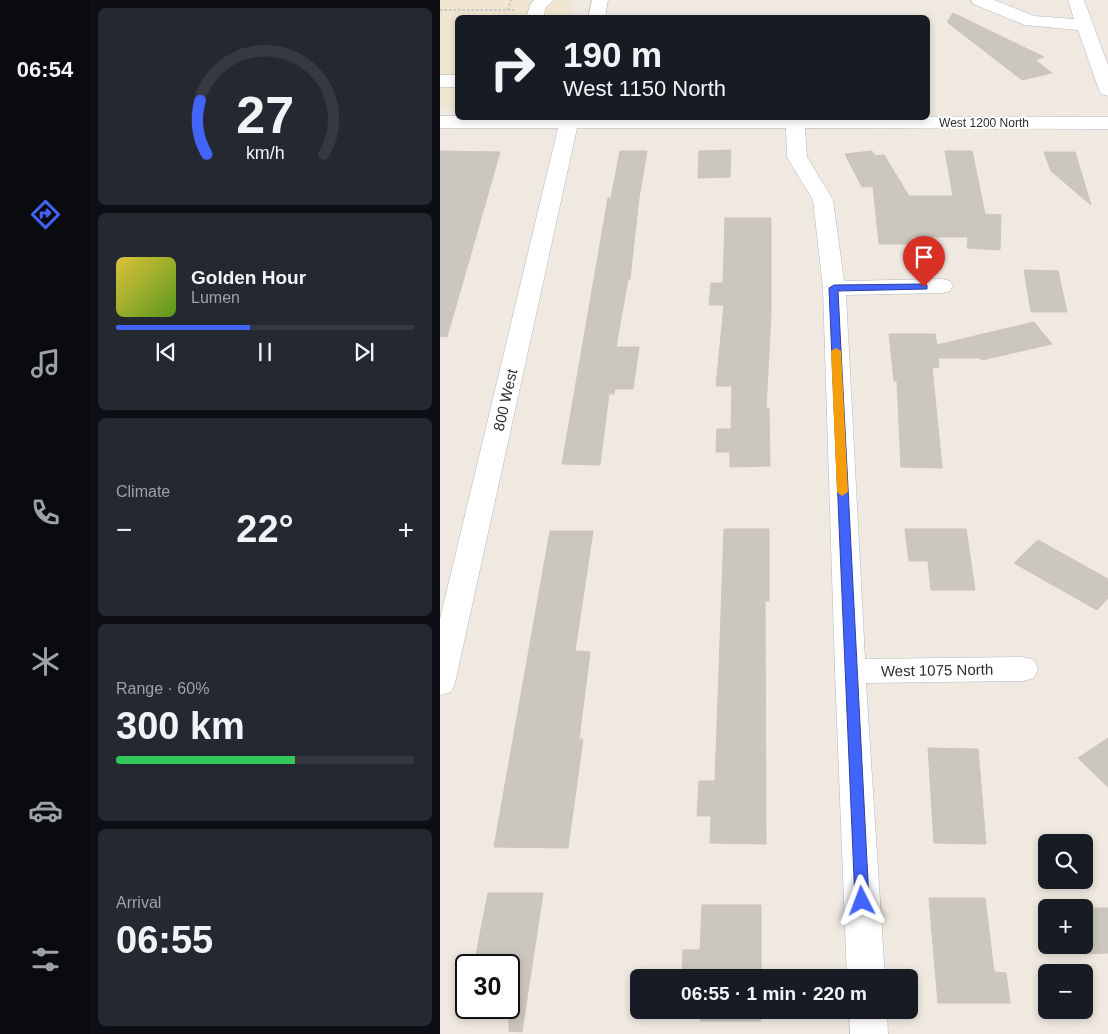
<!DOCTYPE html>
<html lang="en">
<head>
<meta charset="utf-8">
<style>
  body { margin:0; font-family:Helvetica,sans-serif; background:#242831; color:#f1f3f6; height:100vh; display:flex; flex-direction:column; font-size:19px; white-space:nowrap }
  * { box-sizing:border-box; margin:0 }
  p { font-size:16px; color:#9ea1a6 }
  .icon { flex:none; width:28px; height:28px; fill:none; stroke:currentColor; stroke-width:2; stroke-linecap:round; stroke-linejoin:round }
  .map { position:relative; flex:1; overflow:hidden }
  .drawer { display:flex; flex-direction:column; gap:8px; padding:8px; background:#0d0f14; width:350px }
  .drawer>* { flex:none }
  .guide { position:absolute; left:15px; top:15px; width:475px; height:105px; border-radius:8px; box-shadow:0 2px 8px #0003; background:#171b24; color:#f1f3f6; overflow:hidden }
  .buttons { position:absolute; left:598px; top:834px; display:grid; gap:10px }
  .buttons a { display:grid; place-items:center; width:55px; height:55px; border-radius:8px; background:#171b24; box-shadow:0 2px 8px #0003; font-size:25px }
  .speed { position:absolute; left:15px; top:954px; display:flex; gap:10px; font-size:25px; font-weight:700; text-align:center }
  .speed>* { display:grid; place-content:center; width:65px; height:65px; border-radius:50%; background:#171b24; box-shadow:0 2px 8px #0003; line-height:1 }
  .speed .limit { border:2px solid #111; border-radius:8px; background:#fff; color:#111 }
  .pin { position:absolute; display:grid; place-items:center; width:42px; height:42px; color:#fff; margin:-51px -21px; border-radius:50% 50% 50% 0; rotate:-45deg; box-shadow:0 0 5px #0007 }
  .pin .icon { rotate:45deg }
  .me { position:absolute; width:55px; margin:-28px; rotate:357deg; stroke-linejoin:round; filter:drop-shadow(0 0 4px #0008) }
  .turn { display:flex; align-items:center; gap:18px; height:105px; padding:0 25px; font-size:22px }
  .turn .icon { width:65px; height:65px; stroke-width:2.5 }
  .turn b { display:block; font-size:35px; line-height:42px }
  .big { font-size:38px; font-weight:700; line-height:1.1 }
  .drawer .card { flex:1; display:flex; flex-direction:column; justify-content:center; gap:8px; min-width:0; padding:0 18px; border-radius:8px; background:#242831 }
  .drawer .dial { align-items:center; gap:0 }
  .dial svg { height:130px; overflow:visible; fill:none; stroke:#363941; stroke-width:7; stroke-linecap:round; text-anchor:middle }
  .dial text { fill:#f1f3f6; stroke:none }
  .song { display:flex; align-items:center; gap:15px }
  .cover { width:60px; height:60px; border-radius:8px; background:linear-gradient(135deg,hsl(50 70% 55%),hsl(90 70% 35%)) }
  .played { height:5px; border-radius:2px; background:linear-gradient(90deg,#4264fb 45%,#363941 45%) }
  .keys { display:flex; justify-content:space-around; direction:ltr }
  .heat { display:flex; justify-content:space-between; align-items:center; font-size:28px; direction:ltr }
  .charge { height:8px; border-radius:4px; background:linear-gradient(90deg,#34c759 60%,#363941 0) }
  .trip { position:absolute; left:190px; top:969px; width:288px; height:50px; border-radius:8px; background:#171b24; box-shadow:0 2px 8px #0003; font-weight:700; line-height:50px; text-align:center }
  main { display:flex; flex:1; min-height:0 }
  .tab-bar { display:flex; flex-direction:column; width:90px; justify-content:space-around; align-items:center; background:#090b0e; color:#9ea1a6 }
  .tab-bar .icon { width:35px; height:35px }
  .tab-bar .current { color:#4264fb }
  .tab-bar b { font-size:22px; color:#f1f3f6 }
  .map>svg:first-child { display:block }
  .education { fill:#f0e6d1 }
  .building { fill:#cbc7bf; stroke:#cbc5ba }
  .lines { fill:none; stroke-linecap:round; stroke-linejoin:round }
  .minor-casing { stroke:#b4b7c1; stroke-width:1 }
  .path { stroke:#c9c9c9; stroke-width:2; stroke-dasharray:2.5 2; stroke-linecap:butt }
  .minor { fill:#fff; fill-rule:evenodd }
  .route { fill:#4264fb; stroke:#2b41a3 }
  .slow { fill:#f59e0b }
  .labels { text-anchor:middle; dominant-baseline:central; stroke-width:4; stroke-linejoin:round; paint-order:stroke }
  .far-street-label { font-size:12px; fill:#2e2e2e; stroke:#fff }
  .street-label { font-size:15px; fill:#2e2e2e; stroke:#fff }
</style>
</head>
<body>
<main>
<nav class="tab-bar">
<b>06:54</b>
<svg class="icon current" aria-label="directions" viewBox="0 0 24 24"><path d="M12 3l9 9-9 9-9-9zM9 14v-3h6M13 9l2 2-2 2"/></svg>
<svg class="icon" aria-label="music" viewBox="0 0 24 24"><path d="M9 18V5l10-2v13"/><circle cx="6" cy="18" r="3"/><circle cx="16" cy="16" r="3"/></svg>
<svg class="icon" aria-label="phone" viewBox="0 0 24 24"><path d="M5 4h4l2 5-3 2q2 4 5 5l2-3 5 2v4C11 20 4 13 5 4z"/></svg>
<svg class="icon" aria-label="climate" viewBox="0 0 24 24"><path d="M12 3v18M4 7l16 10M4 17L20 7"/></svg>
<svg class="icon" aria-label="car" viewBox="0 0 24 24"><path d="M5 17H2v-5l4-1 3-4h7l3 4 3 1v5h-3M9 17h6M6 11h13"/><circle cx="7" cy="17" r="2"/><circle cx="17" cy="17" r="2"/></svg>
<svg class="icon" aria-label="filters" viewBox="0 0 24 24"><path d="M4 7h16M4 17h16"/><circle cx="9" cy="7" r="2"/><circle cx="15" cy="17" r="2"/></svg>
</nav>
<section class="drawer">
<div class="card dial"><svg viewBox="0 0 100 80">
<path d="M14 69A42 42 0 1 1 86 69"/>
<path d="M14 69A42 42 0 0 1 10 36" stroke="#4264fb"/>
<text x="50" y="56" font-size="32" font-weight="700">27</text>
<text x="50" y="72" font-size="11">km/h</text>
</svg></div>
<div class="card">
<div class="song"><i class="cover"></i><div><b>Golden Hour</b><p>Lumen</p></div></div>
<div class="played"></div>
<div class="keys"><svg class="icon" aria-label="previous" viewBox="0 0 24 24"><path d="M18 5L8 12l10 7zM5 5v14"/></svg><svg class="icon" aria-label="pause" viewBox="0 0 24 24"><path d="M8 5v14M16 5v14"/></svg><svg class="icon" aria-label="next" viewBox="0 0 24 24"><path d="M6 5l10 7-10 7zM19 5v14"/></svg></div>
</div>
<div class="card"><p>Climate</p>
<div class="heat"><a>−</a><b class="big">22°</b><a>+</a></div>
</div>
<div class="card"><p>Range · 60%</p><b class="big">300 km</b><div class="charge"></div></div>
<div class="card"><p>Arrival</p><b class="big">06:55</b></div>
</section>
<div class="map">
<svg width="668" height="1034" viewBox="0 0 668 1034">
  <rect width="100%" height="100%" fill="#efe9e1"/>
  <!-- education -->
  <path class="education" d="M0 0H133L129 17 18 18 17 110H0Z"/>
  <!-- building -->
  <g class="building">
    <path d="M513 13 604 57 595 60 612 73 582 80 507 22Z"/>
    <path d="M291 150 290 177 258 178 259 151Z"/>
    <path d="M0 151 60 152 7 337 0 336Z"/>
    <path d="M180 151H207L199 198 190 279H188L176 347H199L193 389H175L174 394H169L160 465 122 464 168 198H171Z"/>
    <path d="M432 151 435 156 444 155 469 196H513L505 151H532L545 214 561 215 560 250 527 248 528 237H472L473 244H439L433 186 422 187 405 154Z"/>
    <path d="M604 152H635L651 205 611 171Z"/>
    <path d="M285 218H331V313L326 408H329L330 466 290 467V452H276L277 429H291L292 386H276L284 305H269L271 283H283Z"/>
    <path d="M584 270 618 271 627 312H591Z"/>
    <path d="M594 322 612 344 542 360 540 358H498L499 368 492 367 502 468 461 467 457 381H454L449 334H495L497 345Z"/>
    <path d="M284 529H329V601H325L326 844 270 843 271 816H257L259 781H275Z"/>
    <path d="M465 529H526L535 590H491L488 561H469Z"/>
    <path d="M110 531H153L135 651 150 652 139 739H143L128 848 54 847Z"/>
    <path d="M598 540 668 579V598L657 610 574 563Z"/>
    <path d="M668 738V787L638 758Z"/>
    <path d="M488 748 538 749 546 844 494 843Z"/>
    <path d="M48 893H103L82 1032 69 1031V965H34Z"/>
    <path d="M489 898H545L554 972 566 973 570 1003H498Z"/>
    <path d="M262 905H321V978H262V974H242L243 950H260Z"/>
    <path d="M644 908H668V953L644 954Z"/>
    <path d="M261 1010H321V1021H260Z"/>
  </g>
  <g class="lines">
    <defs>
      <g id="minor">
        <path d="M94 0H114L106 7 103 18H86L90 5Z"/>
        <path d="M152 0H168L165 18H148Z"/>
        <path d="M531 0H554L594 16 634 19 628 0H644L668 65V96L661 94 659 90 638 30 585 25 533 4Z"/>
        <rect x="0" y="75" width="18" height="12"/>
        <path d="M0 116 668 117V129L365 128 367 157 393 200 404 281 502 279 510 281 513 286 510 291 502 293 406 295 425 659 583 657 594 660 598 669 594 678 583 681 426 683 445 978H407L395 671 383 288 373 200 347 157 346 128H137L15 683 11 692 0 695V619L118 128H0Z"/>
        <path d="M409 1010H447L448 1034H410Z"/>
      </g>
    </defs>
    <!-- minor casing -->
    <use href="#minor" class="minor-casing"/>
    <!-- path -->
    <g class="path">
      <path d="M0 10H74"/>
      <path d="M68 10 71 0"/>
    </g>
    <!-- minor -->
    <use href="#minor" class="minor"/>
  </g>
  <!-- route -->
  <path class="route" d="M484 284 487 285V289L398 291 429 901 427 906 422 908 417 906 415 901 389 288 394 285Z"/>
  <!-- slow -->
  <path class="slow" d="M396 348 401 351 408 492 402 496 397 492 391 351Z"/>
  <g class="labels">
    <!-- far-street labels -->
    <g class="far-street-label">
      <text x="544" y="123">West 1200 North</text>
    </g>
    <!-- street labels -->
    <g class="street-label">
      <text transform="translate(65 400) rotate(-77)">800 West</text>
      <text transform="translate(497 670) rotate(-1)">West 1075 North</text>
    </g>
  </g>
</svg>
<div class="buttons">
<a><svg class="icon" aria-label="search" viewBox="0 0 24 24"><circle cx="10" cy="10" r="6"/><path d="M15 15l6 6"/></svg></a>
<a>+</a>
<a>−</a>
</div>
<div class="speed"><div class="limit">30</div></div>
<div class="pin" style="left:484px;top:287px;background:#d93025"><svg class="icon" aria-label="arrive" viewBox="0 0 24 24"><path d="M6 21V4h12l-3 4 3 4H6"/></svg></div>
<svg class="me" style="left:422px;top:901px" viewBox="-20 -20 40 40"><path d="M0-17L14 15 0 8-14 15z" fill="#4264fb" stroke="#fff" stroke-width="4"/></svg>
<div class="trip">06:55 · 1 min · 220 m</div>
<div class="guide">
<div class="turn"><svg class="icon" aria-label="right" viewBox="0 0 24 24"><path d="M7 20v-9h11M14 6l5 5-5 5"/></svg><div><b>190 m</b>West 1150 North</div></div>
</div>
</div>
</main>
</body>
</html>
